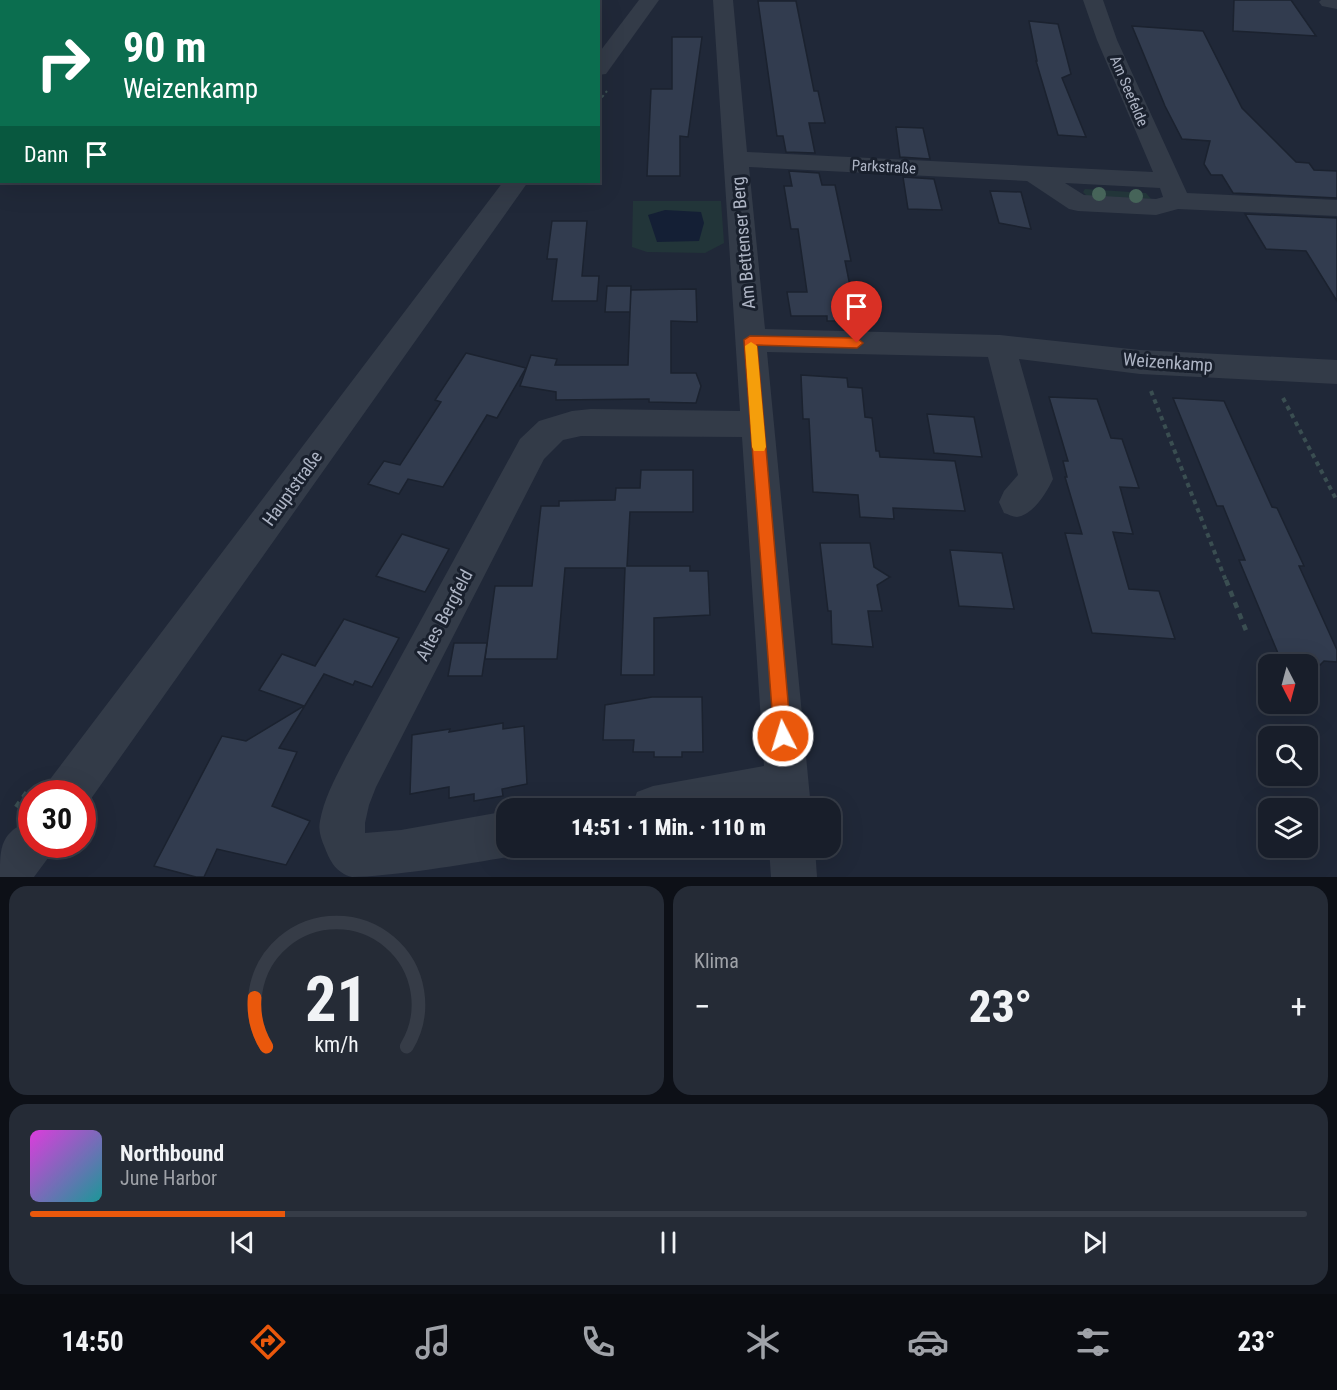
<!DOCTYPE html>
<html lang="de">
<head>
<meta charset="utf-8">
<style>
  body { margin:0; font-family:"Roboto Condensed",sans-serif; background:#252b36; color:#f1f3f6; height:100vh; display:flex; flex-direction:column; font-size:22px; white-space:nowrap }
  * { box-sizing:border-box; margin:0 }
  p { font-size:20px; color:#9fa2a8 }
  .icon { flex:none; width:33px; height:33px; fill:none; stroke:currentColor; stroke-width:2; stroke-linecap:round; stroke-linejoin:round }
  .map { position:relative; height:877px; overflow:hidden }
  .details { display:flex; flex-direction:column; gap:9px; padding:9px; background:#0d1017; flex:1 }
  .details>* { flex:none }
  .banner { position:absolute; left:0px; top:0px; width:600px; height:183px; box-shadow:0 6px 24px #0002,0 0 0 2px #363c47; background:#0b6e4f; color:#fff; overflow:hidden }
  .needle { width:39px; rotate:174deg }
  .controls { position:absolute; left:1258px; top:654px; display:grid; gap:12px }
  .controls a { display:grid; place-items:center; width:60px; height:60px; border-radius:12px; background:#181e2a; box-shadow:0 6px 24px #0002,0 0 0 2px #363c47; font-size:30px }
  .speed { position:absolute; left:18px; top:780px; display:flex; gap:12px; font-size:30px; font-weight:700; text-align:center }
  .speed>* { display:grid; place-content:center; width:78px; height:78px; border-radius:50%; background:#181e2a; box-shadow:0 6px 24px #0002,0 0 0 2px #363c47; line-height:1 }
  .speed .limit { border:9px solid #d22; background:#fff; color:#111 }
  .pin { position:absolute; display:grid; place-items:center; width:51px; height:51px; color:#fff; margin:-62px -26px; border-radius:50% 50% 50% 0; rotate:-45deg; box-shadow:0 0 6px #0007 }
  .pin .icon { rotate:45deg }
  .me { position:absolute; width:66px; margin:-33px; rotate:355deg; stroke-linejoin:round; filter:drop-shadow(0 0 4px #0008) }
  .turn { display:flex; align-items:center; gap:21px; height:126px; padding:0 24px; font-size:27px }
  .turn .icon { width:78px; height:78px; stroke-width:2.5 }
  .turn b { display:block; font-size:42px; line-height:51px }
  .then { display:flex; align-items:center; height:57px; padding:0 24px; background:#0003; gap:12px; font-size:22px }
  .big { font-size:45px; font-weight:800; line-height:1.1 }
  .details .card { flex:1; display:flex; flex-direction:column; justify-content:center; gap:9px; min-width:0; padding:0 21px; border-radius:18px; background:#252b36 }
  .details .dial { align-items:center; gap:0 }
  .dial svg { height:156px; overflow:visible; fill:none; stroke:#363c47; stroke-width:7; stroke-linecap:round; text-anchor:middle }
  .dial text { fill:#f1f3f6; stroke:none }
  .song { display:flex; align-items:center; gap:18px }
  .cover { width:72px; height:72px; border-radius:9px; background:linear-gradient(135deg,hsl(300 70% 55%),hsl(180 70% 35%)) }
  .played { height:6px; border-radius:3px; background:linear-gradient(90deg,#ea580c 20%,#363c47 20%) }
  .keys { display:flex; justify-content:space-around; direction:ltr }
  .heat { display:flex; justify-content:space-between; align-items:center; font-size:33px; direction:ltr }
  .details .tiles { flex:1; display:grid; gap:9px; grid-template-columns:1fr 1fr }
  .card:last-child { grid-column:span 2 }
  .trip { position:absolute; left:496px; top:798px; width:345px; height:60px; border-radius:18px; background:#181e2a; box-shadow:0 6px 24px #0002,0 0 0 2px #363c47; font-weight:800; line-height:60px; text-align:center }
  .tab-bar { display:flex; height:96px; justify-content:space-around; align-items:center; background:#0a0c11; color:#9fa2a8 }
  .tab-bar .icon { width:42px; height:42px }
  .tab-bar .on { color:#ea580c }
  .tab-bar b { font-size:27px; color:#f1f3f6 }
  .map>svg:first-child { display:block }
  .green { fill:#223539 }
  .water { fill:#141f35 }
  .building { fill:#323c4f; stroke:#1b222f; stroke-width:1.5 }
  .lines { fill:none; stroke-linecap:round; stroke-linejoin:round }
  .path-far2 { stroke:#3a4e51; stroke-width:2; stroke-dasharray:3 3; stroke-linecap:butt }
  .path-far1 { stroke:#3a4e51; stroke-width:4; stroke-dasharray:4.5 4.5; stroke-linecap:butt }
  .path { stroke:#3a4e51; stroke-width:4.5; stroke-dasharray:6 6; stroke-linecap:butt }
  .minor { fill:#333b48; fill-rule:evenodd }
  .tertiary { fill:#333b48; fill-rule:evenodd }
  .tree { fill:#466459 }
  .route { fill:#ea580c; stroke:#983908; stroke-width:1.5 }
  .slow { fill:#f59e0b }
  .labels { text-anchor:middle; dominant-baseline:central; stroke-width:6; stroke-linejoin:round; paint-order:stroke }
  .far-street-label { font-size:15px; fill:#aeb5c5; stroke:#19202d }
  .street-label { font-size:18px; fill:#aeb5c5; stroke:#19202d }
</style>
</head>
<body>
<div class="map">
<svg width="1337" height="877" viewBox="0 0 1337 877">
  <rect width="100%" height="100%" fill="#202838"/>
  <!-- green -->
  <g class="green">
    <path d="M1085 189 1146 193 1151 199 1087 196 1083 192Z"/>
    <path d="M633 201H721L724 243 705 253 647 252 632 247Z"/>
  </g>
  <!-- water -->
  <path class="water" d="M665 210 701 212 704 223 699 241 657 242 648 215Z"/>
  <!-- building -->
  <g class="building">
    <path d="M1234 0H1291L1316 36 1233 31Z"/>
    <path d="M758 1H796L814 91H818L825 123H809L815 153 786 152 783 136H777Z"/>
    <path d="M1029 21 1058 24 1071 74 1062 78 1086 137 1058 135 1036 61H1037Z"/>
    <path d="M1132 26 1203 31 1242 108 1296 162 1309 163 1314 170 1337 171V198L1233 193 1222 175H1211L1204 164 1210 141 1182 139 1165 106Z"/>
    <path d="M672 37H702L688 137 680 136V176H647L651 89H672Z"/>
    <path d="M896 127 923 128 930 159 900 157Z"/>
    <path d="M789 171 819 173 822 185H835L851 261H845L857 321H827V316H791L787 292H807L798 229H791L784 186H792Z"/>
    <path d="M903 177 934 179 942 210 908 209Z"/>
    <path d="M990 191 1021 192 1031 229 999 223Z"/>
    <path d="M1245 214 1337 218V301L1306 251 1266 249Z"/>
    <path d="M552 221H587L582 276H599L597 301H552L557 259H547Z"/>
    <path d="M607 286H631L630 312 631 290 696 289 697 322 671 321V373H696L701 386 696 403 649 402V399L556 400V392L520 386 531 355 557 359 555 365H628L630 312H605Z"/>
    <path d="M466 353 526 368 497 418 487 415 443 487 408 479 399 494 368 484 384 461 400 465 441 402 435 400Z"/>
    <path d="M801 375 847 378 848 387 862 388 865 417 872 418 876 451H879L880 457 955 461 965 511 893 508 894 519 860 517 858 495 813 492 809 419H803Z"/>
    <path d="M1049 397 1097 399 1111 438 1122 439 1139 488 1120 487 1133 534 1113 532 1129 589 1159 591 1175 639 1092 633 1065 533 1082 534 1065 477H1067L1063 461H1068Z"/>
    <path d="M1173 398 1224 401 1272 507 1277 508 1304 566H1299L1337 650V662L1324 661 1320 665 1311 660 1280 658 1239 560H1245L1223 506H1217Z"/>
    <path d="M927 414 974 417 982 457 934 453Z"/>
    <path d="M641 470H693V512H630L627 566H690V571H708L710 615 654 618V675H621L625 568H565L557 659H485L495 586H532L541 506H559V501L615 500 616 488H640Z"/>
    <path d="M402 534 449 549 425 592 376 576Z"/>
    <path d="M820 543H870L874 567 890 577 877 585 882 611H868L873 647 832 644 831 611H828Z"/>
    <path d="M950 550 1002 553 1014 609 959 606Z"/>
    <path d="M344 619 399 638 372 687 355 681 353 685 324 674 279 748 297 752 272 806 310 821 286 865 217 849 204 877H196L154 866 222 736 246 741 304 706 259 690 282 654 315 666Z"/>
    <path d="M454 643H487L482 676H448Z"/>
    <path d="M652 697H702L703 752H682V757H654V752H633L634 740H603L605 705Z"/>
    <path d="M503 723V729L524 726 527 784 502 789 503 796 474 801V794L449 798V787L410 794 412 735 450 729 449 732Z"/>
  </g>
  <g class="lines">
    <!-- path-far2 -->
    <path class="path-far2" d="M598 102 607 91"/>
    <!-- path-far1 -->
    <g class="path-far1">
      <path d="M1151 391 1226 581"/>
      <path d="M1283 398 1337 501"/>
    </g>
    <!-- path -->
    <g class="path">
      <path d="M1226 580 1247 633"/>
      <path d="M16 807 29 789"/>
      <path d="M82 836 92 822"/>
      <path d="M68 857 77 844"/>
    </g>
    <!-- minor -->
    <g class="minor">
      <path d="M713 0H733L747 152 1153 172 1097 40 1083 0H1103L1117 40 1187 193 1337 200V216L1178 209 1156 215 1078 211 1069 209 1027 181 749 167 765 329 1000 335 1140 350 1337 360V384L1140 374 1019 359 1053 479C1047 492 1033 515 1017 517 1013 517 1008 514 1004 513L999 502 1004 491 1018 475 988 357 767 352 811 808H631L637 792 653 786 764 766 742 437 581 436 563 440 544 459 376 787 369 805 365 823V833L401 830 507 811V848H524L523 850 507 857C469 864 386 877 352 877 336 873 330 861 325 848 321 839 318 830 320 821 324 798 336 777 346 757L520 439 539 421 572 411 591 409 740 411ZM1065 183 1160 188 1163 197 1156 199 1084 195Z"/>
      <path d="M1321 0H1337V9L1322 6 1319 2Z"/>
      <path d="M769 848H815L817 877H771Z"/>
    </g>
    <!-- tertiary -->
    <g class="tertiary">
      <path d="M639 0H659L606 74 598 75V54Z"/>
      <path d="M503 182H528L83 810 82 794H45L51 778Z"/>
      <path d="M32 819V844H54L48 858 34 877H0C0 846 0 833 32 819Z"/>
    </g>
  </g>
  <!-- trees -->
  <g class="tree">
    <circle cx="1099" cy="194" r="7"/>
    <circle cx="1136" cy="196" r="7"/>
  </g>
  <!-- route -->
  <path class="route" d="M750 336 857 338 863 343 857 348 757 345 791 736 789 743 783 745 777 743 774 736 744 340Z"/>
  <!-- slow -->
  <path class="slow" d="M751 342 757 346 766 447 764 451H754L752 447 745 346Z"/>
  <g class="labels">
    <!-- far-street labels -->
    <g class="far-street-label">
      <text transform="translate(1129 91) rotate(67)">Am Seefelde</text>
      <text transform="translate(884 167) rotate(3)">Parkstraße</text>
    </g>
    <!-- street labels -->
    <g class="street-label">
      <text transform="translate(743 243) rotate(-95)">Am Bettenser Berg</text>
      <text transform="translate(1168 362) rotate(4)">Weizenkamp</text>
      <text transform="translate(292 488) rotate(-54)">Hauptstraße</text>
      <text transform="translate(444 615) rotate(-62)">Altes Bergfeld</text>
    </g>
  </g>
</svg>
<div class="controls">
<a><svg class="needle" viewBox="-14 -14 28 28"><path d="M0-13l5 13h-10z" fill="#e53935"/><path d="M0 13l5-13h-10z" fill="#9fa2a8"/></svg></a>
<a><svg class="icon" aria-label="search" viewBox="0 0 24 24"><circle cx="10" cy="10" r="6"/><path d="M15 15l6 6"/></svg></a>
<a><svg class="icon" aria-label="layers" viewBox="0 0 24 24"><path d="M12 4l9 5-9 5-9-5zM3 14l9 5 9-5"/></svg></a>
</div>
<div class="speed"><div class="limit">30</div></div>
<div class="pin" style="left:857px;top:343px;background:#d93025"><svg class="icon" aria-label="arrive" viewBox="0 0 24 24"><path d="M6 21V4h12l-3 4 3 4H6"/></svg></div>
<svg class="me" style="left:783px;top:736px" viewBox="-20 -20 40 40"><circle r="17" fill="#ea580c" stroke="#fff" stroke-width="3"/><path d="M0-11L8 9 0 5-8 9z" fill="#fff"/></svg>
<div class="trip">14:51 · 1 Min. · 110 m</div>
<div class="banner">
<div class="turn"><svg class="icon" aria-label="right" viewBox="0 0 24 24"><path d="M7 20v-9h11M14 6l5 5-5 5"/></svg><div><b>90 m</b>Weizenkamp</div></div>
<div class="then">Dann<svg class="icon" aria-label="arrive" viewBox="0 0 24 24"><path d="M6 21V4h12l-3 4 3 4H6"/></svg></div>
</div>
</div>
<section class="details">
<div class="tiles">
<div class="card dial"><svg viewBox="0 0 100 80">
<path d="M14 69A42 42 0 1 1 86 69"/>
<path d="M14 69A42 42 0 0 1 8 44" stroke="#ea580c"/>
<text x="50" y="56" font-size="32" font-weight="700">21</text>
<text x="50" y="72" font-size="11">km/h</text>
</svg></div>
<div class="card"><p>Klima</p>
<div class="heat"><a>−</a><b class="big">23°</b><a>+</a></div>
</div>
<div class="card">
<div class="song"><i class="cover"></i><div><b>Northbound</b><p>June Harbor</p></div></div>
<div class="played"></div>
<div class="keys"><svg class="icon" aria-label="previous" viewBox="0 0 24 24"><path d="M18 5L8 12l10 7zM5 5v14"/></svg><svg class="icon" aria-label="pause" viewBox="0 0 24 24"><path d="M8 5v14M16 5v14"/></svg><svg class="icon" aria-label="next" viewBox="0 0 24 24"><path d="M6 5l10 7-10 7zM19 5v14"/></svg></div>
</div>
</div>
</section>
<nav class="tab-bar">
<b>14:50</b>
<svg class="icon on" aria-label="directions" viewBox="0 0 24 24"><path d="M12 3l9 9-9 9-9-9zM9 14v-3h6M13 9l2 2-2 2"/></svg>
<svg class="icon" aria-label="music" viewBox="0 0 24 24"><path d="M9 18V5l10-2v13"/><circle cx="6" cy="18" r="3"/><circle cx="16" cy="16" r="3"/></svg>
<svg class="icon" aria-label="phone" viewBox="0 0 24 24"><path d="M5 4h4l2 5-3 2q2 4 5 5l2-3 5 2v4C11 20 4 13 5 4z"/></svg>
<svg class="icon" aria-label="climate" viewBox="0 0 24 24"><path d="M12 3v18M4 7l16 10M4 17L20 7"/></svg>
<svg class="icon" aria-label="car" viewBox="0 0 24 24"><path d="M5 17H2v-5l4-1 3-4h7l3 4 3 1v5h-3M9 17h6M6 11h13"/><circle cx="7" cy="17" r="2"/><circle cx="17" cy="17" r="2"/></svg>
<svg class="icon" aria-label="filters" viewBox="0 0 24 24"><path d="M4 7h16M4 17h16"/><circle cx="9" cy="7" r="2"/><circle cx="15" cy="17" r="2"/></svg>
<b>23°</b>
</nav>
</body>
</html>
